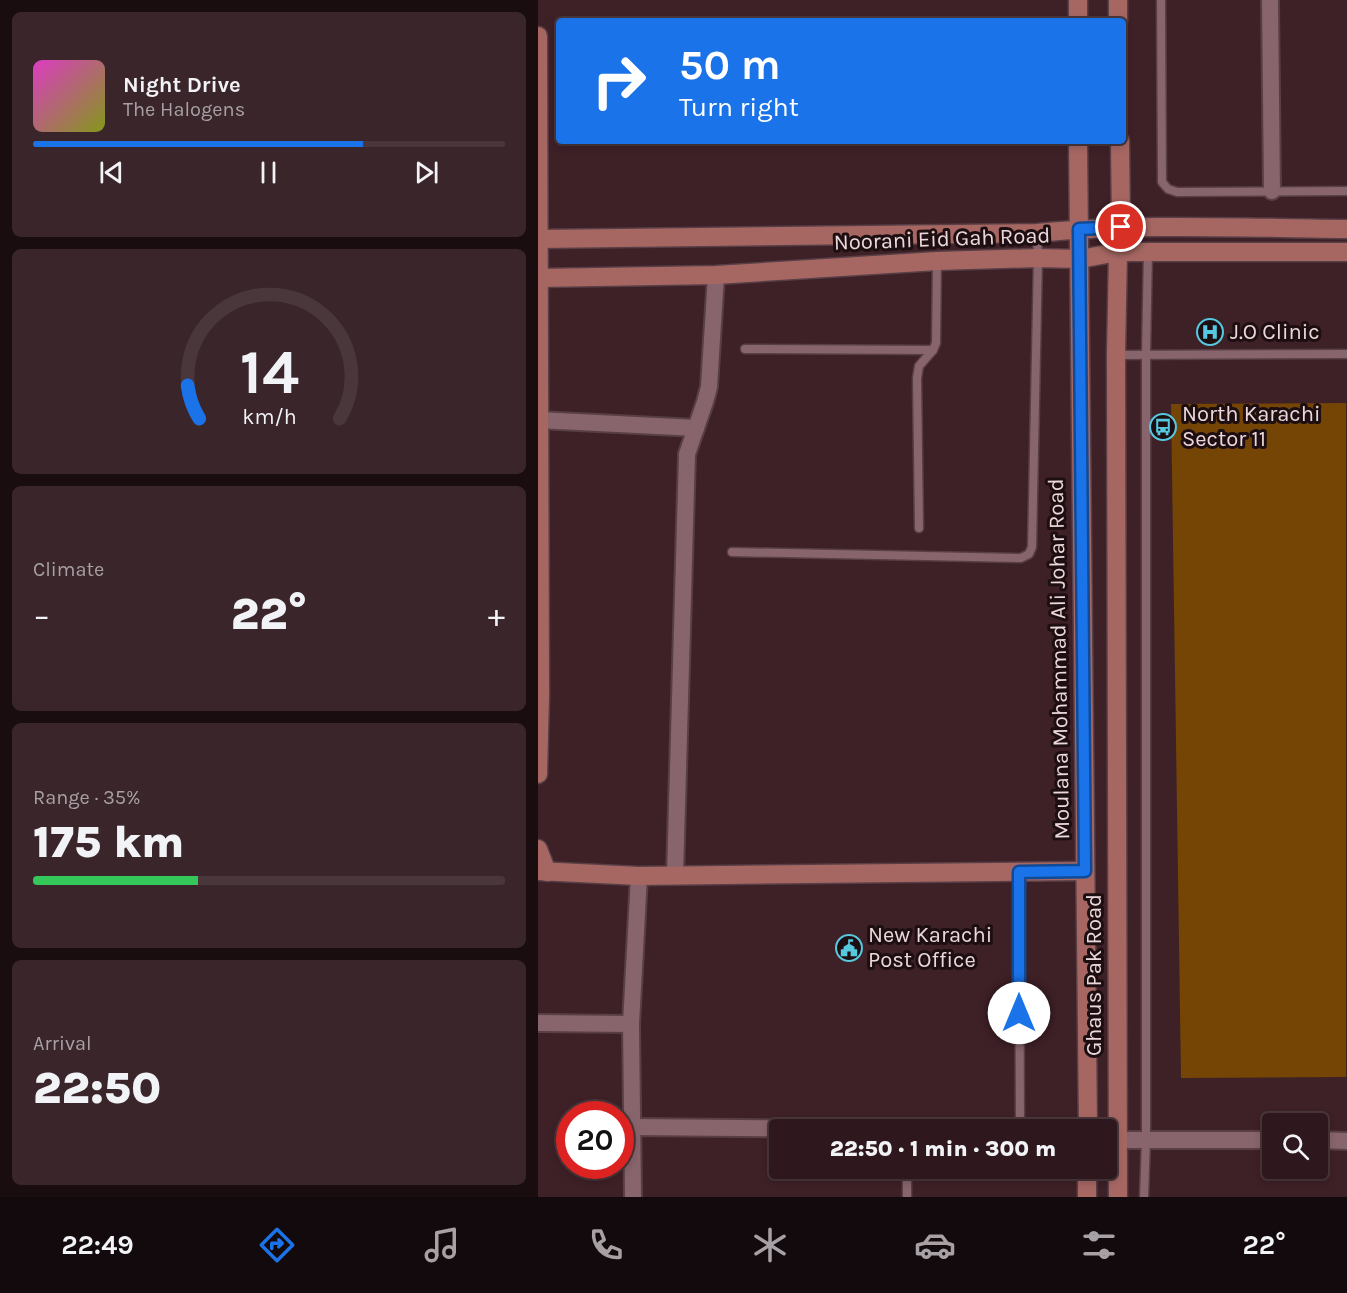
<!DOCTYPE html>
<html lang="en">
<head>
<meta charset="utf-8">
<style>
  body { margin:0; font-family:Karla,sans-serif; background:#3a252a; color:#f1f3f6; height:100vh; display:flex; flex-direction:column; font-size:22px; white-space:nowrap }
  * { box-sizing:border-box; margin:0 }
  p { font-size:20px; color:#a7a0a4 }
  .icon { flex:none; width:33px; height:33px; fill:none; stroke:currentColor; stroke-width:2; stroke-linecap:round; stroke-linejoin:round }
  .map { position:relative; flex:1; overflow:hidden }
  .panel { display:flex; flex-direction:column; gap:12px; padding:12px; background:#190d10; width:538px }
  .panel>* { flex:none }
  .top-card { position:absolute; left:18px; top:18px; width:570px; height:126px; border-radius:6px; box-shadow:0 3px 9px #0003,0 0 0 2px #49373b; background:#1a73e8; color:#fff; overflow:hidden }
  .fabs { position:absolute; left:724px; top:1113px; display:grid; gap:12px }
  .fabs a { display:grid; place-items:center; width:66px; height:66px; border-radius:6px; background:#2e181d; box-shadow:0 3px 9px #0003,0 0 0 2px #49373b; font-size:30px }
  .speed { position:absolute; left:18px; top:1101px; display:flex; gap:12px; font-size:30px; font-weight:700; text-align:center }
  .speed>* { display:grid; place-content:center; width:78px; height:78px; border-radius:50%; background:#2e181d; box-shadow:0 3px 9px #0003,0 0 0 2px #49373b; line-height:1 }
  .speed .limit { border:9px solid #d22; background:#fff; color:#111 }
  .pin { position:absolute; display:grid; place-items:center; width:51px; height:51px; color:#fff; margin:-26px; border:3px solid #fff; border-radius:50%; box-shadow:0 2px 6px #0007 }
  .me { position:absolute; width:66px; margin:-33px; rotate:0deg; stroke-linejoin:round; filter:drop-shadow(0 0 4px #0008) }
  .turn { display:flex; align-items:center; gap:21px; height:126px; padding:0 24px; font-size:27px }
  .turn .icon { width:78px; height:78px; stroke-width:2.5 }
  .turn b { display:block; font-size:42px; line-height:51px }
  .big { font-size:45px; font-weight:800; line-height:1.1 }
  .panel .card { flex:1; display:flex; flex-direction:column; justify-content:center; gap:9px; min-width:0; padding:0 21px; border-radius:9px; background:#3a252a }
  .panel .dial { align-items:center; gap:0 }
  .dial svg { height:156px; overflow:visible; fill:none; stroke:#49373b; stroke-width:7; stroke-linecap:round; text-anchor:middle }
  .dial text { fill:#f1f3f6; stroke:none }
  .song { display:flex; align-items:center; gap:18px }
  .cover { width:72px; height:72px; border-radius:9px; background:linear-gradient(135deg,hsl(310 70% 55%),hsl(70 70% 35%)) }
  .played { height:6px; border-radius:3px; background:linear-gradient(90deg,#1a73e8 70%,#49373b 70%) }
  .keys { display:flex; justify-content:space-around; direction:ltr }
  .heat { display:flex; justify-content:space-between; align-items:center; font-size:33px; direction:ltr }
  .charge { height:9px; border-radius:4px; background:linear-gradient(90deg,#34c759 35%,#49373b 0) }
  .trip { position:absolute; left:231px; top:1119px; width:348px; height:60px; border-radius:6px; background:#2e181d; box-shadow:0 3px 9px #0003,0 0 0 2px #49373b; font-weight:800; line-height:60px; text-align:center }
  .tab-bar { display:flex; height:96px; justify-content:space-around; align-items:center; background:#120a0c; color:#a7a0a4 }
  .tab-bar .icon { width:42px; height:42px }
  .tab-bar .on { color:#1a73e8 }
  .tab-bar b { font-size:27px; color:#f1f3f6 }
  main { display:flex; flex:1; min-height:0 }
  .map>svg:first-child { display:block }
  .green { fill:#754505 }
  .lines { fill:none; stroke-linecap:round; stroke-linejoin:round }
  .lane-casing { stroke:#583e45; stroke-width:11 }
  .street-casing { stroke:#583e45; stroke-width:20 }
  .secondary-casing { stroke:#583e45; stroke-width:21 }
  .lane { stroke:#88646c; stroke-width:8 }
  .street { stroke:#88646c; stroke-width:16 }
  .secondary { stroke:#a66763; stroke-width:18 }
  .route-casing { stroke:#114b97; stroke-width:15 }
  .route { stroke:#1a73e8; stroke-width:10 }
  .labels { text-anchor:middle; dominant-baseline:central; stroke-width:6; stroke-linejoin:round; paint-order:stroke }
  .street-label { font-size:22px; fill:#ecd7da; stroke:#1c0e11 }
  .poi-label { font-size:22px; fill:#ecd7da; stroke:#1c0e11; text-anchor:start }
</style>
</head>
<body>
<main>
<section class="panel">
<div class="card">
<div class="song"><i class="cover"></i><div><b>Night Drive</b><p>The Halogens</p></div></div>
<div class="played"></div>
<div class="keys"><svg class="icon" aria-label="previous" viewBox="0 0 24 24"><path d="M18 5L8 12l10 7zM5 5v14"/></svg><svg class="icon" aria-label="pause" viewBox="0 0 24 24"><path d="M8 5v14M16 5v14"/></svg><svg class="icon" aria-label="next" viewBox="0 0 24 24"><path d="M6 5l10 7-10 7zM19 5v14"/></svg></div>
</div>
<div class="card dial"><svg viewBox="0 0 100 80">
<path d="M14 69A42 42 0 1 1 86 69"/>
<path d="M14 69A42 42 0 0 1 8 52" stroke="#1a73e8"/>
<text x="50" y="56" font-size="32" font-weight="700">14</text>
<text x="50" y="72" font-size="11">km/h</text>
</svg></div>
<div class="card"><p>Climate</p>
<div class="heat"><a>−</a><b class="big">22°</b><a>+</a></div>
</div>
<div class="card"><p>Range · 35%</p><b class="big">175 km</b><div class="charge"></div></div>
<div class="card"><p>Arrival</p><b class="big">22:50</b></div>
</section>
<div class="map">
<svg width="809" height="1197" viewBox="0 0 809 1197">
  <rect width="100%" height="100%" fill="#3e2027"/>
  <!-- green -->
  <path class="green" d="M808 403V1077L643 1078 633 404Z"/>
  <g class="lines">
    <defs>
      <g id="lane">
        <path d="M623 0 624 182 630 189 639 192 809 191"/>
        <path d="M207 349 395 350"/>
        <path d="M578 355 809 354"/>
        <path d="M381 528 379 378 381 366 395 350 398 343 399 261"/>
        <path d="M194 552 483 558 491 554 494 547 500 258 499 233"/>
        <path d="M481 872 482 1130"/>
        <path d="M369 1197V1168"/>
        <path d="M606 1197 608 1139V355L610 251"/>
      </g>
      <g id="street">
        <path d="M732 0 734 191"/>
        <path d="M0 420 158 428"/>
        <path d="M137 875 149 454 167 402 171 387 178 275"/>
        <path d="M0 1023 93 1024"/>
        <path d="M95 1127 408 1130"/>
        <path d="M568 1140H735"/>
        <path d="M780 1140 809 1141"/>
        <path d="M95 1197 93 1024 101 876"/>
      </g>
      <g id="secondary">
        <path d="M540 0V21"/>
        <path d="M580 0V21"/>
        <path d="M0 36 2 695 0 774"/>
        <path d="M540 141 550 1130"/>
        <path d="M0 239 499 233C601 223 705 228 809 229"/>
        <path d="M0 278 178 275 399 261 500 258 542 259 580 252H809"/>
        <path d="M0 849 9 872"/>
        <path d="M0 871 101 876 547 871"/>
        <path d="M549 1197V1168"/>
        <path d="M580 1197 578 355 580 252 583 227 582 141"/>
      </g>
    </defs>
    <!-- lane casing -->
    <use href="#lane" class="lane-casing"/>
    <!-- street casing -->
    <use href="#street" class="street-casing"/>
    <!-- secondary casing -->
    <use href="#secondary" class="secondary-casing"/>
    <!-- lane -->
    <use href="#lane" class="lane"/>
    <!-- street -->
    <use href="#street" class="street"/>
    <!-- secondary -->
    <use href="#secondary" class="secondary"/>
  </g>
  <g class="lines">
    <defs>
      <path id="route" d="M481 1013V872L547 871 541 229 583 227"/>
    </defs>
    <!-- route casing -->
    <use href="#route" class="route-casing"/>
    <!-- route -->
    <use href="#route" class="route"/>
  </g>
  <!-- icons -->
  <defs>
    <symbol id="hospital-ring" viewBox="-11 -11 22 22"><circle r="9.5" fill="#1c0e11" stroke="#56c9e1" stroke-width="1.5"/><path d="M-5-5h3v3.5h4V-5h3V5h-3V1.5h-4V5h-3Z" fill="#56c9e1"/></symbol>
    <symbol id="bus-ring" viewBox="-11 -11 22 22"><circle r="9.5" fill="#1c0e11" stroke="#56c9e1" stroke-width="1.5"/><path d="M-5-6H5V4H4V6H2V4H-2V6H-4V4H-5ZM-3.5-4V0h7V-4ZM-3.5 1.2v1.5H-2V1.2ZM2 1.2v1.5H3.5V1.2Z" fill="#56c9e1"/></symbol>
    <symbol id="civic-ring" viewBox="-11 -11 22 22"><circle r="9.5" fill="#1c0e11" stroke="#56c9e1" stroke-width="1.5"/><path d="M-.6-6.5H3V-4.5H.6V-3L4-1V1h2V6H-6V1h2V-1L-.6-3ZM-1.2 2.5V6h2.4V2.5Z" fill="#56c9e1"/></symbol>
  </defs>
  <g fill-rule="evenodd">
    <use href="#hospital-ring" x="657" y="317" width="30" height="30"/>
    <use href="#bus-ring" x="610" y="412" width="30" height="30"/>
    <use href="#civic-ring" x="296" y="933" width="30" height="30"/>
  </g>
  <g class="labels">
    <!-- street labels -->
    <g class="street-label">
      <text transform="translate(404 239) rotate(-2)">Noorani Eid Gah Road</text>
      <text transform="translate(521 659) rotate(-91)">Moulana Mohammad Ali Johar Road</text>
      <text transform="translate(556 975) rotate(-90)">Ghaus Pak Road</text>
    </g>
    <!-- poi labels -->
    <g class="poi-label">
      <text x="692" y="332">J.O Clinic</text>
      <text x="644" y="414">North Karachi<tspan x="644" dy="25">Sector 11</tspan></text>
      <text x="330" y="935">New Karachi<tspan x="330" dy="25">Post Office</tspan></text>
    </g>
  </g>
</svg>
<div class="fabs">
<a><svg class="icon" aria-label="search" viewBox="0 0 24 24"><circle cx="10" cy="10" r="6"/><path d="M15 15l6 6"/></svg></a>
</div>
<div class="speed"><div class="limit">20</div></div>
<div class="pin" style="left:583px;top:227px;background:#d93025"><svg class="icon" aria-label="arrive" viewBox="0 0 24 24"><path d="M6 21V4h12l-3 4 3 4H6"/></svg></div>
<svg class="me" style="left:481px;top:1013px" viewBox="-20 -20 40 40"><circle r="19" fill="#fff"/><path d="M0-13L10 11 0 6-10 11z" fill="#1a73e8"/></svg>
<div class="trip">22:50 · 1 min · 300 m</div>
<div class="top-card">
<div class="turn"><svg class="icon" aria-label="right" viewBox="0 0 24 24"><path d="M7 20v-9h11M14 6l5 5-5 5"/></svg><div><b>50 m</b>Turn right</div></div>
</div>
</div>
</main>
<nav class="tab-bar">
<b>22:49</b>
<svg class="icon on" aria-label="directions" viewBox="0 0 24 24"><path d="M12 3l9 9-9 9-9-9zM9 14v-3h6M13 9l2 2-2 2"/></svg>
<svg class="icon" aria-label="music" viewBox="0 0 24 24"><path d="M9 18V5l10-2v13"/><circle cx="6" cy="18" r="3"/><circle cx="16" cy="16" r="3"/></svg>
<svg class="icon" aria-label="phone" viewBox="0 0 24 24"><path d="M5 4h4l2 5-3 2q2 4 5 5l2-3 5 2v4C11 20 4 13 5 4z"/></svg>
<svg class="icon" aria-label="climate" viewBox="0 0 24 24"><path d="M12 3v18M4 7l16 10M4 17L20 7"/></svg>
<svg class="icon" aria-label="car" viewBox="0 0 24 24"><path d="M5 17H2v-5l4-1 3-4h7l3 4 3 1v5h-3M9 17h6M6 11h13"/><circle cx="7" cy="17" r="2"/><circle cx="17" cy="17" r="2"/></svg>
<svg class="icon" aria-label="filters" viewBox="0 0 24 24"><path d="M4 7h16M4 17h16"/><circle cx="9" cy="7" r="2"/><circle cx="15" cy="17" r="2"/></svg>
<b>22°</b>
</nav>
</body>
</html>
